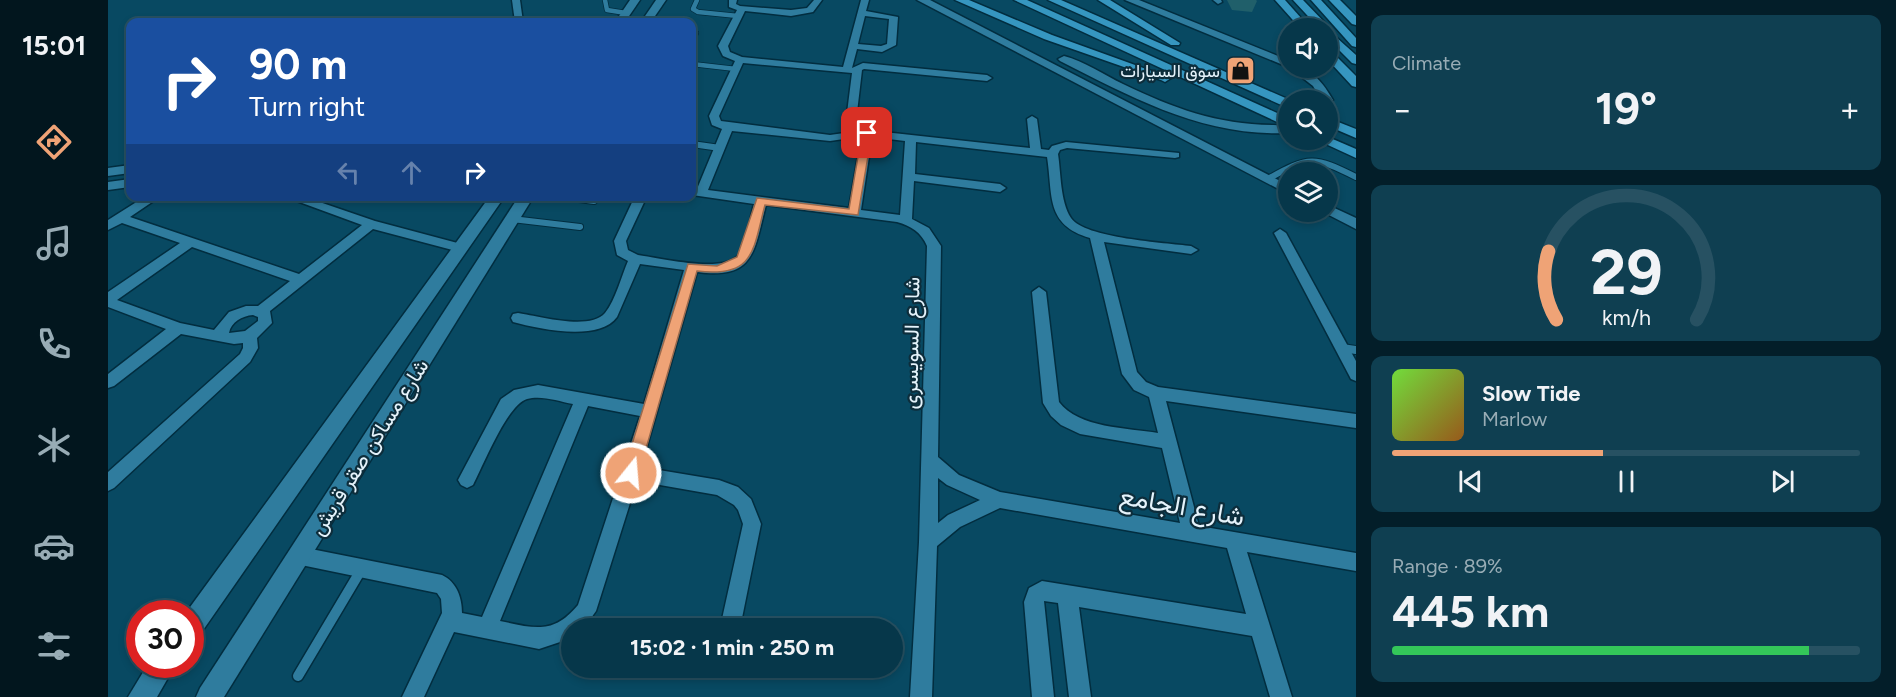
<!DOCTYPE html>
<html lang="en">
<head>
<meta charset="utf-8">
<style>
  body { margin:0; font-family:Figtree,Vazirmatn,sans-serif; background:#0f3f51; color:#f1f3f6; height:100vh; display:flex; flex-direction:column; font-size:22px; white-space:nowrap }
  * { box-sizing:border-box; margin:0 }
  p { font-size:20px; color:#98acb5 }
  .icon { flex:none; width:33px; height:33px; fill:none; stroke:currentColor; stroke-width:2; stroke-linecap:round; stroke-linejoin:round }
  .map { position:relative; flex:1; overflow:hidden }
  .sheet { display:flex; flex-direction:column; gap:15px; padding:15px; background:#031e29; width:540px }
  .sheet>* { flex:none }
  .hud { position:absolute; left:18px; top:18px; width:570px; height:183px; border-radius:12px; box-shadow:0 3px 9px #0003,0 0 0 2px #275162; background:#1a4fa0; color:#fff; overflow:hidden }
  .fabs { position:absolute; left:1170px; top:18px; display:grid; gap:12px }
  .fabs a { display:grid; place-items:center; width:60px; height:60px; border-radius:50%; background:#06374a; box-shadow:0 3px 9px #0003,0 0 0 2px #275162; font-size:30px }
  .speed { position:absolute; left:18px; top:600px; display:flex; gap:12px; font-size:30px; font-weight:700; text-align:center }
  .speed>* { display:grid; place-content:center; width:78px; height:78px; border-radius:50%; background:#06374a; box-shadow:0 3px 9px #0003,0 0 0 2px #275162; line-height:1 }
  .speed .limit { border:9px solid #d22; background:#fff; color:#111 }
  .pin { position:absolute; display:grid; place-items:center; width:51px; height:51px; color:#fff; margin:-26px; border-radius:12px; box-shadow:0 3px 9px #0006 }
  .me { position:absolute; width:66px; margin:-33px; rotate:17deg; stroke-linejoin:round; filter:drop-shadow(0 0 4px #0008) }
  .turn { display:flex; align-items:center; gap:21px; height:126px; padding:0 24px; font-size:27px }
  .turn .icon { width:78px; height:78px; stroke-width:2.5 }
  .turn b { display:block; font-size:42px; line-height:51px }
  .lanes { display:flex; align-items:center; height:57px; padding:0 24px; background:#0003; justify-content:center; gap:30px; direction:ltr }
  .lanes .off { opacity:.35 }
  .big { font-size:45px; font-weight:700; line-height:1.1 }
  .sheet .widget { flex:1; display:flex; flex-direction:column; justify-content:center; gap:9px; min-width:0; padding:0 21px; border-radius:12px; background:#0f3f51 }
  .sheet .dial { align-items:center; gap:0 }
  .dial svg { height:156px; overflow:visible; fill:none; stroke:#275162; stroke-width:7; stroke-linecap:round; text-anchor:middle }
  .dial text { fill:#f1f3f6; stroke:none }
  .song { display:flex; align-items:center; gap:18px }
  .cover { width:72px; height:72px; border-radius:9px; background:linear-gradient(135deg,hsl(100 70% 55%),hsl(30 70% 35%)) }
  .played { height:6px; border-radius:3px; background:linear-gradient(90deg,#efa376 45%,#275162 45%) }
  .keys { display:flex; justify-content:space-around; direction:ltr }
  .heat { display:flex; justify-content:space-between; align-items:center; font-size:33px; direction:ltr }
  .charge { height:9px; border-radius:4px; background:linear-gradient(90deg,#34c759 89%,#275162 0) }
  .trip { position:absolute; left:453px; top:618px; width:342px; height:60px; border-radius:30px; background:#06374a; box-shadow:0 3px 9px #0003,0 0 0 2px #275162; font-weight:700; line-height:60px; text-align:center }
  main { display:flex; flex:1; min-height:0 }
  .tab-bar { display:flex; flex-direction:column; width:108px; justify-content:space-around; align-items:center; background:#02161e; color:#98acb5 }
  .tab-bar .icon { width:42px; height:42px }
  .tab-bar .active { color:#efa376 }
  .tab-bar b { font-size:27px; color:#f1f3f6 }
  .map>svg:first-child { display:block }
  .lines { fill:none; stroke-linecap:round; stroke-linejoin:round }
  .lane-far3-casing { stroke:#022d3f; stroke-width:6 }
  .lane-far2-casing { stroke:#022d3f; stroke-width:8 }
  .lane-far1-casing { stroke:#022d3f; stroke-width:10 }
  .lane-casing { stroke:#022d3f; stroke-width:13 }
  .street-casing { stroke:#022d3f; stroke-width:3 }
  .secondary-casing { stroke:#022d3f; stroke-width:3 }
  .primary-casing { stroke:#022d3f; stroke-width:3 }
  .lane-far3 { stroke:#2f7c9e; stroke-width:4.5 }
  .lane-far2 { stroke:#2f7c9e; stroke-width:6 }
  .lane-far1 { stroke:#2f7c9e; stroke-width:8 }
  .lane { stroke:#2f7c9e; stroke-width:10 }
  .street { fill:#2f7c9e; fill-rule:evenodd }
  .secondary { fill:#2f7c9e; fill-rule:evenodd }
  .primary { fill:#3696c0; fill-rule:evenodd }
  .wall { fill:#205f6a }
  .route { fill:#efa376; stroke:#9b6a4d; stroke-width:1.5 }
  .labels { text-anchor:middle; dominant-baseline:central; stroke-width:4.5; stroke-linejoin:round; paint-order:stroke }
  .far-poi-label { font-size:18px; fill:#e5f3fb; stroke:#0d2d3b; text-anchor:end }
  .street-label { font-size:21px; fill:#e5f3fb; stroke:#0d2d3b }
  .near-street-label { font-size:26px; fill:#e5f3fb; stroke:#0d2d3b }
</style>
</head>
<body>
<main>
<nav class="tab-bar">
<b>15:01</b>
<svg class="icon active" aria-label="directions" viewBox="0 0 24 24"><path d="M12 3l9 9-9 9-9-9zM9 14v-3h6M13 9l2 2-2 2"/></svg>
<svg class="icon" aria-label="music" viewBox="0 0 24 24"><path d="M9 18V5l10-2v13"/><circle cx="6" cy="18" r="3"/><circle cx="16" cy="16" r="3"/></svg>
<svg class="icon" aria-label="phone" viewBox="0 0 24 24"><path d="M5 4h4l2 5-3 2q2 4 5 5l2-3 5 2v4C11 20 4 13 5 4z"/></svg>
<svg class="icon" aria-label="climate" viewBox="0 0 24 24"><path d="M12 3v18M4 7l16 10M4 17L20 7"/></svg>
<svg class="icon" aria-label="car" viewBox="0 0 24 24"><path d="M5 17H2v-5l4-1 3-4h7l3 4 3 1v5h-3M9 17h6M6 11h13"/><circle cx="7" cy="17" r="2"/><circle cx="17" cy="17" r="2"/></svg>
<svg class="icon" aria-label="filters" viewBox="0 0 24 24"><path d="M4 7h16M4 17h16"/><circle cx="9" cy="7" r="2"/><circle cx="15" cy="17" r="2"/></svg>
</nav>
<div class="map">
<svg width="1248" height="697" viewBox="0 0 1248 697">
  <rect width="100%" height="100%" fill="#084962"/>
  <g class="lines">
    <defs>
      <g id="lane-far3">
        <path d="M497 0 499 10 518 13"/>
        <path d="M589 0 585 9 590 12 630 16"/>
        <path d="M584 42 588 33"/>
        <path d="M584 64 628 69"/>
      </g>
      <g id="lane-far2">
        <path d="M584 144 612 148"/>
        <path d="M1160 179C1201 156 1206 156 1248 177"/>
        <path d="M449 196 486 201"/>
        <path d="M404 219 472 227"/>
      </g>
      <path id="lane-far1" d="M1234 348 1248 350"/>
      <path id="lane" d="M190 676 253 570"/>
      <g id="street">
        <path d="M404 0H412L415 22H407Z"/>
        <path d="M621 0H629L628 4 632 6 683 10 699 8 706 0H714L705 12 683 16 637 11 620 46 622 52 634 57 735 67 753 0H761L758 11 790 17 788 45 774 52 749 49 744 68 755 63 879 75 884 78 879 81 756 69 754 70 748 121 752 126 767 131 922 148 919 119 924 116 929 119 933 149 941 150 944 146 958 142 1071 153V157L1067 158 959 148 952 150 950 154C953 173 952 201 963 218 976 238 1058 243 1083 246L1090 250 1083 254 996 242 1029 372 1038 382 1050 387 1248 414V428L1058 401 1091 526 1248 553V571L1139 552 1184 697H1162L1144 636 971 607 983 697H961L950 603 936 601 946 697H924L916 602 921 588 934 581 1138 614 1119 548 892 508 852 527 829 546 824 697H802L811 542 819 246C813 232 803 226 789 222L658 205C646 251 647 280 589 272L533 467 611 480 630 487 643 499 653 524 632 628H612L635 524 630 510 626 505 609 495 529 481 488 611 476 628H464V638L431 649 346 632 316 697H294L334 613 333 599 329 593 193 565 186 562 183 556 186 550 193 547 334 575C349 582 354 598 354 613L374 617 465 404C450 401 433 395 419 399 399 405 375 466 365 485L359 488 353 485 350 480 393 399 406 390 430 385 536 404 576 270 532 264 509 317C491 342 431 329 405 322L403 318 405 314 410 313C430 316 482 331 497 313 508 299 513 277 520 261L509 255 506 241 527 196H539L518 241 520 250 530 255C553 258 619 275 632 253 640 239 642 218 646 204L584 195V189H589L614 129 604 125 601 116 627 61 615 56 610 46 629 10 621 7ZM757 16 781 19 779 44 773 46 750 44ZM635 63 744 73 738 121 742 127 736 133 722 135 613 121 611 116ZM624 131 722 141 743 138 750 132 754 133 741 208 600 190ZM764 137 797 141 792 215 753 210ZM808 142 939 157C945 195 937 225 982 238L1014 374 1026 390 1041 397 1050 433C1020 428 970 428 951 402L938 292 931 287 924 292 935 403 943 416 953 425 972 434 1054 448 1072 523 892 492 851 475 830 457 833 246 821 228 804 219 806 181 892 192 898 188 892 184 807 174ZM480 406 532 416 470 605C445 635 427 628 392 621ZM830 478 839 485 872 500 840 515 830 523Z"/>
        <path d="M1105 0H1113L1114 2 1110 4Z"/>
        <path d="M38 196H53L22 217 191 274 254 225 175 196H194L267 221 357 245 359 248 352 252 265 229 162 311 164 323 149 338 150 348 142 362 6 488 0 491V472L132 354 135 348V343L126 344 73 334 6 386 0 388V374L58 329 0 307V292L72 243 14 223 0 230V220ZM84 247 182 281 150 306H138L121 312 106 330 72 323 9 300ZM145 315 150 317V321L137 331 121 333C123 322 134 316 145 315Z"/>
        <path d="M1172 229 1178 233 1248 361V381L1243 379 1166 233Z"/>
      </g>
      <g id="secondary">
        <path d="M522 0H532L517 22H507Z"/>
        <path d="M548 0H558L543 22H533Z"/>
        <path d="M809 0H822L1180 185V194Z"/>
        <path d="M1017 0H1031L1180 60V67Z"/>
        <path d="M956 56C976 61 996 75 1015 84 1071 111 1117 127 1180 125V133C1096 137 1025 98 952 61L950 59Z"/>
        <path d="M1182 68C1203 66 1215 83 1225 100L1223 103 1213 100 1205 86Z"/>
        <path d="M22 165V173L0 176V168Z"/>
        <path d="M22 179V187L0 190V182Z"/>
        <path d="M382 196H397L91 636 82 639V614H77Z"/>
        <path d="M411 196H426L116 697H88L92 688Z"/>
        <path d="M1220 205 1248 218V229L1215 212H1220Z"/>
        <path d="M40 664H68L49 697H20Z"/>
      </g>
      <g id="primary">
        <path d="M847 0H861L944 35 1063 78 1057 82 1053 80 936 39Z"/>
        <path d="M906 0H919L1180 118V127Z"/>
        <path d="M940 0H953L1182 100 1180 108Z"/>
        <path d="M990 0H1002L1072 43 1071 45H1063Z"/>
        <path d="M1167 0H1177L1202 28H1192Z"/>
        <path d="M1185 0H1195L1220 26V30L1248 55V64L1244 63 1220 39V28H1211Z"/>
        <path d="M1203 0H1213L1248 38V47L1244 46Z"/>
        <path d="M1221 0H1232L1248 16V25L1244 24Z"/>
        <path d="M1220 51 1224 52 1248 76V87L1244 86 1220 60Z"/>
        <path d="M1220 118 1248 129V138L1220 126Z"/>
        <path d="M1220 137 1248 149V158L1209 140H1220Z"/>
      </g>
    </defs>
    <!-- lane-far3 casing -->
    <use href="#lane-far3" class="lane-far3-casing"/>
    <!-- lane-far2 casing -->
    <use href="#lane-far2" class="lane-far2-casing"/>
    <!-- lane-far1 casing -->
    <use href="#lane-far1" class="lane-far1-casing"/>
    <!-- lane casing -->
    <use href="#lane" class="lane-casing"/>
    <!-- street casing -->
    <use href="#street" class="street-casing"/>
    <!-- secondary casing -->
    <use href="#secondary" class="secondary-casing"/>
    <!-- primary casing -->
    <use href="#primary" class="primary-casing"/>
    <!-- lane-far3 -->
    <use href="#lane-far3" class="lane-far3"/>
    <!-- lane-far2 -->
    <use href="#lane-far2" class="lane-far2"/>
    <!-- lane-far1 -->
    <use href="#lane-far1" class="lane-far1"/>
    <!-- lane -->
    <use href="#lane" class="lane"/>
    <!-- street -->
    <use href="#street" class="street"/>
    <!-- secondary -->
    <use href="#secondary" class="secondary"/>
    <!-- primary -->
    <use href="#primary" class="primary"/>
  </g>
  <!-- wall -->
  <path class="wall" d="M1119 0H1148L1149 1 1144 12 1124 10Z"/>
  <!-- route -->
  <path class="route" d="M759 130 764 133 750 215 657 205C645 250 647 278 589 271L531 473 528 478 523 480 517 478 515 473 580 264 609 266 629 257 649 198 741 209 754 133Z"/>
  <!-- icons -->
  <defs>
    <symbol id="shop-square" viewBox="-11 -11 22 22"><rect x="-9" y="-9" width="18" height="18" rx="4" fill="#efa376" stroke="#0d2d3b"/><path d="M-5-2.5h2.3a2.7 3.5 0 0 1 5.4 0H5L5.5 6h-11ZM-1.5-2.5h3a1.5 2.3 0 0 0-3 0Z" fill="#111"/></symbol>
  </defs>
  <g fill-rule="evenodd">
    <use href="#shop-square" x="1116" y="54" width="33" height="33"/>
  </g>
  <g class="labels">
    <!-- far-poi labels -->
    <g class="far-poi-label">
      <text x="1112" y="71">سوق السيارات</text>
    </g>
    <!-- street labels -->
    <g class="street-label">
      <text transform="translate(803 343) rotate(-89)">شارع السويسرى</text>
      <text transform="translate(261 447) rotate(-58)">شارع مساكن صقر قريش</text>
    </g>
    <!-- near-street labels -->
    <g class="near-street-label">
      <text transform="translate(1074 506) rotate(10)">شارع الجامع</text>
    </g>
  </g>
</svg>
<div class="fabs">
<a><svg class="icon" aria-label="sound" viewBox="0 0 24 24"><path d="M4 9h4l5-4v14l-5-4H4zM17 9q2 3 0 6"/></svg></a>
<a><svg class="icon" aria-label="search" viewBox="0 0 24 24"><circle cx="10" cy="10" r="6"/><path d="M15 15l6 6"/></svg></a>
<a><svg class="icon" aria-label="layers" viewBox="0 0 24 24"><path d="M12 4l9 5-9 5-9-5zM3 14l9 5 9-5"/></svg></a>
</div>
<div class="speed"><div class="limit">30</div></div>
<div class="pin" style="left:759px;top:133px;background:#d93025"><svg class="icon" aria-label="arrive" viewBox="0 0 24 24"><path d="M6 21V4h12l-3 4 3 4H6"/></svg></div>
<svg class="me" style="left:523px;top:473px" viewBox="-20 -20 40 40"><circle r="17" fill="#efa376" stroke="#fff" stroke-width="3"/><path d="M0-11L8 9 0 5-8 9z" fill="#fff"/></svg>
<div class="trip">15:02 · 1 min · 250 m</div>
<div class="hud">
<div class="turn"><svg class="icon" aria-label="right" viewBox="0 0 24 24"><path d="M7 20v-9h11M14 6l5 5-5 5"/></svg><div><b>90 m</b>Turn right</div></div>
<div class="lanes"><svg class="icon off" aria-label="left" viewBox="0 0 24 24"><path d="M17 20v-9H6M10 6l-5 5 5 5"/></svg><svg class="icon off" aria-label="ahead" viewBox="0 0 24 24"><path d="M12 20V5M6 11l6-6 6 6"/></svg><svg class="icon" aria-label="right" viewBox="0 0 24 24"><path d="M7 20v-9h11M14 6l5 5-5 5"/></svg></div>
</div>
</div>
<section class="sheet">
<div class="widget"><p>Climate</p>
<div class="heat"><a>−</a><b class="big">19°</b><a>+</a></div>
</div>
<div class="widget dial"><svg viewBox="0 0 100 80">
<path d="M14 69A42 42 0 1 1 86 69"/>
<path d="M14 69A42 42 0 0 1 10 34" stroke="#efa376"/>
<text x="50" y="56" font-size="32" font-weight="700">29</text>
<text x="50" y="72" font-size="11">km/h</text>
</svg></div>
<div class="widget">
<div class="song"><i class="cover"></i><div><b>Slow Tide</b><p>Marlow</p></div></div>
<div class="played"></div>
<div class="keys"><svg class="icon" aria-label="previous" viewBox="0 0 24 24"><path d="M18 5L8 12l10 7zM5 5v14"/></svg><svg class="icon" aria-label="pause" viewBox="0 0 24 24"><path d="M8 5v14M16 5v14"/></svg><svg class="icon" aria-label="next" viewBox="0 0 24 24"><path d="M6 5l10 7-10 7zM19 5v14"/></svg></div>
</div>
<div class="widget"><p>Range · 89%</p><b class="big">445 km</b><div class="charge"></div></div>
</section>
</main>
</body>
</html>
